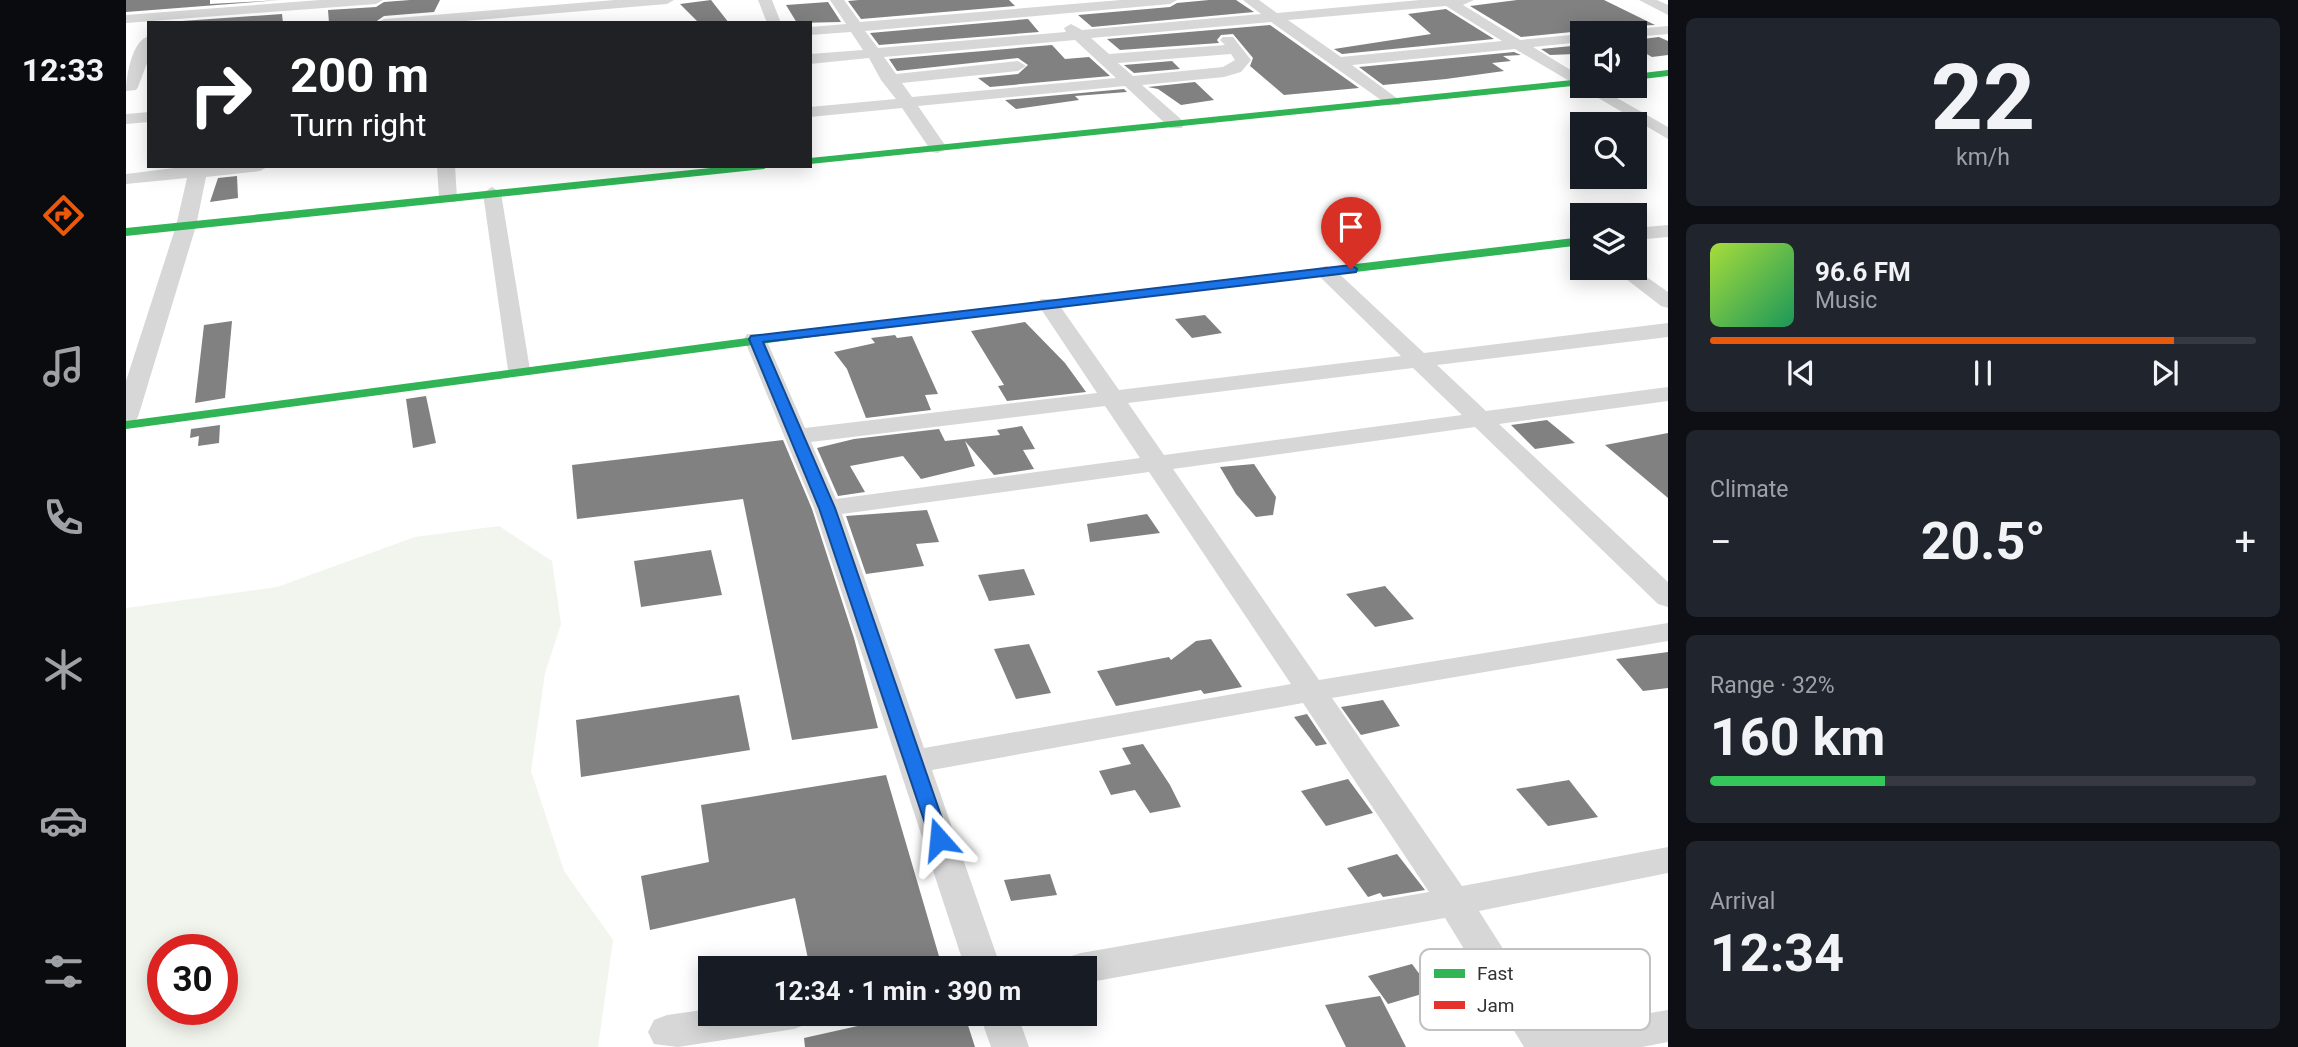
<!DOCTYPE html>
<html lang="en">
<head>
<meta charset="utf-8">
<style>
  body { margin:0; font-family:Roboto,sans-serif; background:#20242c; color:#f1f3f6; height:100vh; display:flex; flex-direction:column; font-size:26px; white-space:nowrap }
  * { box-sizing:border-box; margin:0 }
  p { font-size:23px; color:#9ea1a6 }
  .icon { flex:none; width:38px; height:38px; fill:none; stroke:currentColor; stroke-width:2; stroke-linecap:round; stroke-linejoin:round }
  .map { position:relative; flex:1; overflow:hidden }
  .side { display:flex; flex-direction:column; gap:18px; padding:18px; background:#0d0f14; width:630px }
  .side>* { flex:none }
  .top-card { position:absolute; left:21px; top:21px; width:665px; height:147px; border-radius:0px; box-shadow:0 4px 18px #0003; background:#202124; color:#fff; overflow:hidden }
  .controls { position:absolute; left:1444px; top:21px; display:grid; gap:14px }
  .controls a { display:grid; place-items:center; width:77px; height:77px; border-radius:0px; background:#171b24; box-shadow:0 4px 18px #0003; font-size:35px }
  .speed { position:absolute; left:21px; top:934px; display:flex; gap:14px; font-size:35px; font-weight:700; text-align:center }
  .speed>* { display:grid; place-content:center; width:91px; height:91px; border-radius:50%; background:#171b24; box-shadow:0 4px 18px #0003; line-height:1 }
  .speed .limit { border:10px solid #d22; background:#fff; color:#111 }
  .pin { position:absolute; display:grid; place-items:center; width:60px; height:60px; color:#fff; margin:-72px -30px; border-radius:50% 50% 50% 0; rotate:-45deg; box-shadow:0 0 7px #0007 }
  .pin .icon { rotate:45deg }
  .me { position:absolute; width:77px; margin:-38px; rotate:342deg; stroke-linejoin:round; filter:drop-shadow(0 0 5px #0008) }
  .turn { display:flex; align-items:center; gap:24px; height:147px; padding:0 28px; font-size:32px }
  .turn .icon { width:91px; height:91px; stroke-width:2.5 }
  .turn b { display:block; font-size:49px; line-height:60px }
  .big { font-size:52px; font-weight:700; line-height:1.1 }
  .side .widget { flex:1; display:flex; flex-direction:column; justify-content:center; gap:10px; min-width:0; padding:0 24px; border-radius:10px; background:#20242c }
  .side .dial { align-items:center; gap:0 }
  .dial b { font-size:91px; line-height:1 }
  .song { display:flex; align-items:center; gap:21px }
  .cover { width:84px; height:84px; border-radius:10px; background:linear-gradient(135deg,hsl(80 70% 55%),hsl(150 70% 35%)) }
  .played { height:7px; border-radius:4px; background:linear-gradient(90deg,#ea580c 85%,#363941 85%) }
  .keys { display:flex; justify-content:space-around; direction:ltr }
  .heat { display:flex; justify-content:space-between; align-items:center; font-size:38px; direction:ltr }
  .charge { height:10px; border-radius:5px; background:linear-gradient(90deg,#34c759 32%,#363941 0) }
  .trip { position:absolute; left:572px; top:956px; width:399px; height:70px; border-radius:0px; background:#171b24; box-shadow:0 4px 18px #0003; font-weight:700; line-height:70px; text-align:center }
  main { display:flex; flex:1; min-height:0 }
  .tabs { display:flex; flex-direction:column; width:126px; justify-content:space-around; align-items:center; background:#090b0e; color:#9ea1a6 }
  .tabs .icon { width:49px; height:49px }
  .tabs .current { color:#ea580c }
  .tabs b { font-size:32px; color:#f1f3f6 }
  .map>svg:first-child { display:block }
  .green { fill:#f1f5ed; fill-rule:evenodd }
  .building { fill:#818181 }
  .lines { fill:none; stroke-linecap:round; stroke-linejoin:round }
  .street { fill:#d7d7d7; fill-rule:evenodd }
  .fast { fill:#30b455; fill-rule:evenodd }
  .jam { fill:#e5322d; fill-rule:evenodd }
  .route { fill:#1a73e8; stroke:#114b97; stroke-width:2 }
  .key { fill:#fff; stroke:#c2c2c2; stroke-width:2 }
  .key-label { font-size:19px; fill:#333 }
</style>
</head>
<body>
<main>
<nav class="tabs">
<b>12:33</b>
<svg class="icon current" aria-label="directions" viewBox="0 0 24 24"><path d="M12 3l9 9-9 9-9-9zM9 14v-3h6M13 9l2 2-2 2"/></svg>
<svg class="icon" aria-label="music" viewBox="0 0 24 24"><path d="M9 18V5l10-2v13"/><circle cx="6" cy="18" r="3"/><circle cx="16" cy="16" r="3"/></svg>
<svg class="icon" aria-label="phone" viewBox="0 0 24 24"><path d="M5 4h4l2 5-3 2q2 4 5 5l2-3 5 2v4C11 20 4 13 5 4z"/></svg>
<svg class="icon" aria-label="climate" viewBox="0 0 24 24"><path d="M12 3v18M4 7l16 10M4 17L20 7"/></svg>
<svg class="icon" aria-label="car" viewBox="0 0 24 24"><path d="M5 17H2v-5l4-1 3-4h7l3 4 3 1v5h-3M9 17h6M6 11h13"/><circle cx="7" cy="17" r="2"/><circle cx="17" cy="17" r="2"/></svg>
<svg class="icon" aria-label="filters" viewBox="0 0 24 24"><path d="M4 7h16M4 17h16"/><circle cx="9" cy="7" r="2"/><circle cx="15" cy="17" r="2"/></svg>
</nav>
<div class="map">
<svg width="1542" height="1047" viewBox="0 0 1542 1047">
  <rect width="100%" height="100%" fill="#fff"/>
  <!-- green -->
  <path class="green" d="M373 526 426 561 435 624 419 673 405 771 438 871 487 940 472 1047H0V608L151 587 289 537ZM37 950H96V1010H37Z"/>
  <!-- building -->
  <g class="building">
    <path d="M0 0H84V4L155 0 0 12Z"/>
    <path d="M284 0H314L308 12 258 16 248 23H203L202 10 250 7 258 2Z"/>
    <path d="M585 0 603 23H573L554 4Z"/>
    <path d="M733 0H883L889 6 735 19 722 1Z"/>
    <path d="M1083 0H1110L1128 12 966 27 952 15 1044 7 1051 3Z"/>
    <path d="M1391 0H1478L1529 25 1508 26 1499 33 1456 31 1395 37 1344 6Z"/>
    <path d="M702 2 715 22 671 23 660 5Z"/>
    <path d="M1320 9 1368 39 1216 54 1208 49 1305 34 1282 14Z"/>
    <path d="M156 14 157 23H56V21Z"/>
    <path d="M902 19 913 32 753 45 744 33Z"/>
    <path d="M1144 25 1233 88 1158 95 1124 66 1127 58 1107 34 1095 35 1091 40 1093 43 994 50 981 39Z"/>
    <path d="M1533 37 1542 41V55L1526 57 1508 47V40Z"/>
    <path d="M926 45 939 59 963 57 984 76 864 87 852 78 892 74 902 65 892 58 771 71 763 59Z"/>
    <path d="M1456 45V48L1444 50 1449 54 1424 55 1415 49Z"/>
    <path d="M1388 52 1395 55 1377 56 1385 61 1366 63 1378 71 1320 79 1257 85 1233 67Z"/>
    <path d="M1046 61 1054 69 1008 73 998 65Z"/>
    <path d="M1069 82 1088 100 1055 105 1032 89 1022 87Z"/>
    <path d="M998 89 1001 92 949 96 953 100 890 109 879 100Z"/>
    <path d="M111 176 112 198 84 202 92 178Z"/>
    <path d="M1079 315 1096 333 1066 338 1049 319Z"/>
    <path d="M106 321 99 398 69 403 78 325Z"/>
    <path d="M899 322 939 363 960 392 881 401 872 386 878 385 845 331Z"/>
    <path d="M769 335 771 338 786 336 812 394 799 395 805 410 740 418 721 369 708 352 749 343 745 338Z"/>
    <path d="M300 396 310 443 287 448 280 399Z"/>
    <path d="M1421 420 1449 443 1409 449 1385 425Z"/>
    <path d="M94 425 93 443 72 446 73 436 64 438 65 429Z"/>
    <path d="M896 426 909 449 897 450 908 469 868 475 839 441 849 466 795 479 777 456 724 466 739 492 712 496 691 448 728 439 813 429 819 441 874 435 871 430Z"/>
    <path d="M1542 433V498L1479 445Z"/>
    <path d="M657 440 686 509 728 638 752 728 666 740 617 499 451 519 446 465Z"/>
    <path d="M1128 464 1150 497 1147 515 1130 517 1110 494 1094 467Z"/>
    <path d="M801 510 813 542 790 544 798 566 740 574 720 516Z"/>
    <path d="M1021 514 1034 533 964 542 961 524Z"/>
    <path d="M585 550 596 595 515 607 508 561Z"/>
    <path d="M898 569 909 595 863 601 852 575Z"/>
    <path d="M1259 586 1288 619 1249 627 1220 594Z"/>
    <path d="M1085 639 1116 687 1078 694 1075 690 990 706 971 671 1043 657 1045 660 1070 641Z"/>
    <path d="M903 644 925 693 890 699 868 649Z"/>
    <path d="M1542 652V688L1517 691 1490 659Z"/>
    <path d="M613 695 624 750 455 777 450 720Z"/>
    <path d="M1257 700 1274 726 1235 735 1215 707Z"/>
    <path d="M1181 714 1201 744 1190 746 1168 717Z"/>
    <path d="M1017 744 1044 785 1055 807 1024 813 1009 790 985 795 973 771 1005 764 996 748Z"/>
    <path d="M760 775 815 963 786 968H684L669 898 524 930 515 876 583 862 575 805Z"/>
    <path d="M1222 779 1247 813 1200 826 1175 791Z"/>
    <path d="M1443 780 1472 817 1422 826 1390 789Z"/>
    <path d="M1271 854 1299 890 1257 897 1254 893 1242 897 1221 868Z"/>
    <path d="M924 874 931 895 885 901 878 880Z"/>
    <path d="M1286 964 1306 991 1262 1004 1242 976Z"/>
    <path d="M1254 996 1280 1047H1220L1199 1005Z"/>
    <path d="M790 1013H838L849 1047H679L678 1038Z"/>
  </g>
  <g class="lines">
    <!-- street -->
    <g class="street">
      <path d="M194 0H257L250 4 0 23V15Z"/>
      <path d="M489 0H548L541 4 315 23H251L258 19Z"/>
      <path d="M632 0H646L655 23H641Z"/>
      <path d="M704 0H718L734 22 995 0H1051L1044 4 739 31 752 48 940 32 938 28 945 24 956 30 1135 14 1117 0H1133L1151 13 1294 0H1348L1337 5 1394 40 1456 34V42L1407 47 1456 77V86H1470L1542 127V139L1389 49 1226 65 1276 102 1274 105H1262L1145 22 965 38 983 54 1099 45 1094 40 1097 37H1107L1125 60 1115 72 1098 77 1016 85 1056 120 1058 124 1056 128H1044L999 86 792 106 821 148 812 153 806 152 776 108 684 117V107L770 99 755 80 743 58 684 64V54L737 50 725 32 684 35V27L720 24ZM1320 6 1376 41 1215 57 1162 20ZM949 40 990 78 786 97 776 83 892 71 900 66 892 61 770 74 758 57ZM1105 54 1109 60 1097 67 1007 76 992 63Z"/>
      <path d="M1513 0H1531L1542 5V15Z"/>
      <path d="M1542 26V34L1508 37V33H1501L1508 29Z"/>
      <path d="M21 37 23 58 12 87 10 90 0 91C0 76 6 42 21 37Z"/>
      <path d="M23 112V122L0 124V114Z"/>
      <path d="M64 166H143L134 171 80 177 70 226 12 417 8 422 0 424V381L50 226 61 178 0 184V174Z"/>
      <path d="M311 166H329L331 198 329 202H315L313 198Z"/>
      <path d="M366 187 375 193 404 370 401 375H385L382 370 357 193Z"/>
      <path d="M1542 225V237L1508 240V228Z"/>
      <path d="M1200 266 1207 268 1298 353 1542 323V337L1311 365 1360 411 1542 387V401L1373 424 1542 582V607L1532 604 1349 427 1047 469 1193 680 1542 623V641L1206 698 1336 886 1542 847V873L1353 911 1428 1029 1542 1010V1042L1516 1047H1398L1319 918 959 983V968H937L942 957 955 953 1303 892 1177 703 806 770 875 968H839L688 508 618 339 621 334H637L640 339 679 428 971 393 911 303 915 299H929L993 390 1275 356 1193 276 1190 272 1193 268ZM1287 368 1336 415 1038 455 1002 403ZM979 406 1014 458 710 499 685 442ZM1023 472 1165 684 798 748 716 514Z"/>
      <path d="M1486 268H1508L1542 292V308L1535 306Z"/>
      <path d="M584 1009V1013H687L681 1024 668 1029 552 1047 528 1044 522 1032 528 1020 541 1015Z"/>
      <path d="M853 1013H891L903 1047H865Z"/>
    </g>
    <!-- fast -->
    <g class="fast">
      <path d="M1542 70V76L1508 80V74Z"/>
      <path d="M1456 79V85L684 164V158Z"/>
      <path d="M604 166H643L638 169 0 236V228Z"/>
      <path d="M1456 237V245L952 305 946 301 952 297Z"/>
      <path d="M734 323 739 324V330L0 429V421Z"/>
    </g>
    <!-- jam -->
    <path class="jam" d="M952 297 958 301 956 304 734 331 727 327 734 323Z"/>
  </g>
  <!-- route -->
  <path class="route" d="M1225 265 1231 269 1230 272 637 342 709 508 823 839 820 844 813 847 806 844 693 508 623 339 625 336Z"/>
  <!-- legend -->
  <rect x="1294" y="949" width="230" height="81" rx="10" class="key"/>
  <rect x="1308" y="969" width="31" height="9" fill="#30b455"/>
  <rect x="1308" y="1001" width="31" height="8" fill="#e5322d"/>
  <g class="key-label">
    <text x="1351" y="980">Fast</text>
    <text x="1351" y="1012">Jam</text>
  </g>
</svg>
<div class="controls">
<a><svg class="icon" aria-label="sound" viewBox="0 0 24 24"><path d="M4 9h4l5-4v14l-5-4H4zM17 9q2 3 0 6"/></svg></a>
<a><svg class="icon" aria-label="search" viewBox="0 0 24 24"><circle cx="10" cy="10" r="6"/><path d="M15 15l6 6"/></svg></a>
<a><svg class="icon" aria-label="layers" viewBox="0 0 24 24"><path d="M12 4l9 5-9 5-9-5zM3 14l9 5 9-5"/></svg></a>
</div>
<div class="speed"><div class="limit">30</div></div>
<div class="pin" style="left:1225px;top:269px;background:#d93025"><svg class="icon" aria-label="arrive" viewBox="0 0 24 24"><path d="M6 21V4h12l-3 4 3 4H6"/></svg></div>
<svg class="me" style="left:813px;top:839px" viewBox="-20 -20 40 40"><path d="M0-17L14 15 0 8-14 15z" fill="#1a73e8" stroke="#fff" stroke-width="4"/></svg>
<div class="trip">12:34 · 1 min · 390 m</div>
<div class="top-card">
<div class="turn"><svg class="icon" aria-label="right" viewBox="0 0 24 24"><path d="M7 20v-9h11M14 6l5 5-5 5"/></svg><div><b>200 m</b>Turn right</div></div>
</div>
</div>
<section class="side">
<div class="widget dial"><b>22</b><p>km/h</p></div>
<div class="widget">
<div class="song"><i class="cover"></i><div><b>96.6 FM</b><p>Music</p></div></div>
<div class="played"></div>
<div class="keys"><svg class="icon" aria-label="previous" viewBox="0 0 24 24"><path d="M18 5L8 12l10 7zM5 5v14"/></svg><svg class="icon" aria-label="pause" viewBox="0 0 24 24"><path d="M8 5v14M16 5v14"/></svg><svg class="icon" aria-label="next" viewBox="0 0 24 24"><path d="M6 5l10 7-10 7zM19 5v14"/></svg></div>
</div>
<div class="widget"><p>Climate</p>
<div class="heat"><a>−</a><b class="big">20.5°</b><a>+</a></div>
</div>
<div class="widget"><p>Range · 32%</p><b class="big">160 km</b><div class="charge"></div></div>
<div class="widget"><p>Arrival</p><b class="big">12:34</b></div>
</section>
</main>
</body>
</html>
